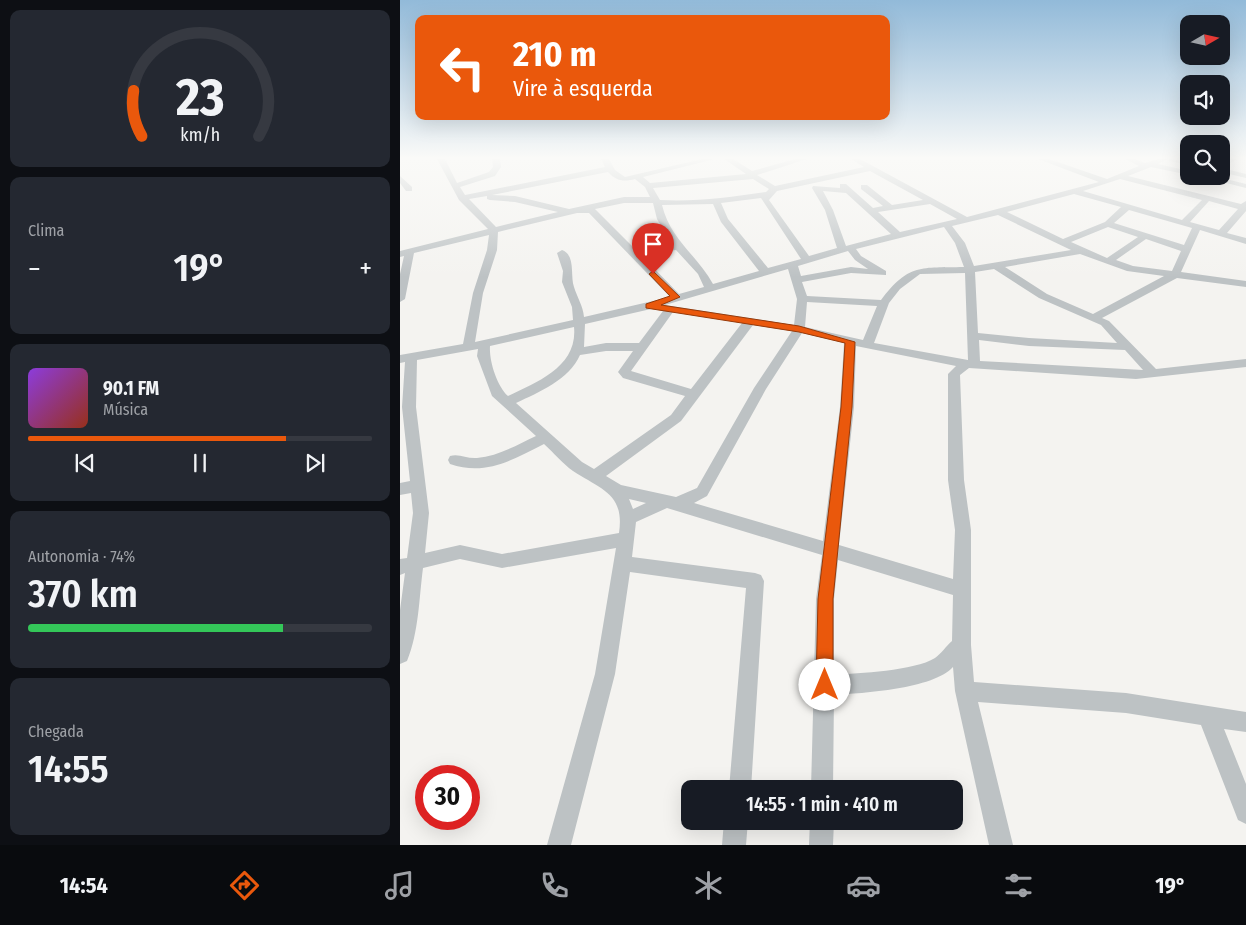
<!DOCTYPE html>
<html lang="pt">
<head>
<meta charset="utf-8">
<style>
  body { margin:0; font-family:"Fira Sans Condensed",sans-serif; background:#242831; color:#f1f3f6; height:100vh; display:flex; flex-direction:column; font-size:19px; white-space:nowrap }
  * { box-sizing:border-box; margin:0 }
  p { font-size:16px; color:#9ea1a6 }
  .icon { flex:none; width:28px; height:28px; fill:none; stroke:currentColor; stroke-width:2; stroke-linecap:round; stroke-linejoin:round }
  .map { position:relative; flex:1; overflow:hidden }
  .panel { display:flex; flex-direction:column; gap:10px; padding:10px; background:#0d0f14; width:400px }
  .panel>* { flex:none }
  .guide { position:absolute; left:15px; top:15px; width:475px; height:105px; border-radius:10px; box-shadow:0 5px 20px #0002; background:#ea580c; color:#fff; overflow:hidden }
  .needle { width:32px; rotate:81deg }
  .controls { position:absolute; left:780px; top:15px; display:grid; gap:10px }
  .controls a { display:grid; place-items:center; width:50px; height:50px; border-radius:10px; background:#171b24; box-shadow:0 5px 20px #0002; font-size:25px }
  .speed { position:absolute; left:15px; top:765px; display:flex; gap:10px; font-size:25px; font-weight:700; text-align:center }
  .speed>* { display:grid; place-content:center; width:65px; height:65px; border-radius:50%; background:#171b24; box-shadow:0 5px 20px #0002; line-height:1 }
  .speed .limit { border:8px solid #d22; background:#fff; color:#111 }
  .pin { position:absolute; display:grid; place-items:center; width:42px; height:42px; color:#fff; margin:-51px -21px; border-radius:50% 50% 50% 0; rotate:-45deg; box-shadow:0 0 5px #0007 }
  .pin .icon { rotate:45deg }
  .me { position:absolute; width:55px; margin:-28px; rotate:0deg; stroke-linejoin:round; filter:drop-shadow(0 0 4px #0008) }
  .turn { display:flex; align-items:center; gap:18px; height:105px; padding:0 15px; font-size:22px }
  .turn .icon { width:65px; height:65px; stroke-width:2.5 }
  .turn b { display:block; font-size:35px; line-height:42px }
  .big { font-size:38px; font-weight:600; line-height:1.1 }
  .panel .tile { flex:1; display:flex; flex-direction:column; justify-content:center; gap:8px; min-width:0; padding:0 18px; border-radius:10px; background:#242831 }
  .panel .dial { align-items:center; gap:0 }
  .dial svg { height:130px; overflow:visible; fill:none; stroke:#363941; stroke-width:7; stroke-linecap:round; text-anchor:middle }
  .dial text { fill:#f1f3f6; stroke:none }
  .song { display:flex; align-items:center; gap:15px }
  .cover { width:60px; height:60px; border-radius:8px; background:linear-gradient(135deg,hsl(270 70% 55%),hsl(10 70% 35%)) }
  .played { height:5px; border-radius:2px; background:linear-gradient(90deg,#ea580c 75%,#363941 75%) }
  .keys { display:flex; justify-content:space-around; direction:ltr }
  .heat { display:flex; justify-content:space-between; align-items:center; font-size:28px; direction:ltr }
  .charge { height:8px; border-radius:4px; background:linear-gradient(90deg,#34c759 74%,#363941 0) }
  .trip { position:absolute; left:281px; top:780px; width:282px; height:50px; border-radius:10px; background:#171b24; box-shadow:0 5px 20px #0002; font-weight:600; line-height:50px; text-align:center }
  .tab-bar { display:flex; height:80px; justify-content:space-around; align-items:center; background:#090b0e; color:#9ea1a6 }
  .tab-bar .icon { width:35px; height:35px }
  .tab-bar .on { color:#ea580c }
  .tab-bar b { font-size:22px; color:#f1f3f6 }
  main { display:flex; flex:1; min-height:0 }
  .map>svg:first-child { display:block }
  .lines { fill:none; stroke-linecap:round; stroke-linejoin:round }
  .minor { fill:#bdc2c4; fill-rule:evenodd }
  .route { fill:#ea580c; stroke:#983908 }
</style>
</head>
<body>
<main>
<section class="panel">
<div class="tile dial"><svg viewBox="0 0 100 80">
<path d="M14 69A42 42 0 1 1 86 69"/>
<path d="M14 69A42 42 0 0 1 9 41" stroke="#ea580c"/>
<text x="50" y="56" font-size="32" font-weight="700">23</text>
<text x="50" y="72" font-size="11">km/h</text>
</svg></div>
<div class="tile"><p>Clima</p>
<div class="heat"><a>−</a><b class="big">19°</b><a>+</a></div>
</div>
<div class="tile">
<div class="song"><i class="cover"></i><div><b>90.1 FM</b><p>Música</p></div></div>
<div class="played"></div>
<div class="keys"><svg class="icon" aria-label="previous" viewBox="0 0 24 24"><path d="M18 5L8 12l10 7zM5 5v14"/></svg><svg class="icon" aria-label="pause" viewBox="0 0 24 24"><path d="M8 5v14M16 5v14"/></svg><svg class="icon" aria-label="next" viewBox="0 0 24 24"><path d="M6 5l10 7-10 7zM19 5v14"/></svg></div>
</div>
<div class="tile"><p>Autonomia · 74%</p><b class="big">370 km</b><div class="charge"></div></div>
<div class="tile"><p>Chegada</p><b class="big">14:55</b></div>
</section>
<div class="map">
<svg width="846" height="845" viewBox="0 0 846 845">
  <rect width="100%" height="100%" fill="#f4f3f0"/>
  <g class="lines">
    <!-- minor -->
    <g class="minor">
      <path d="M37 159H45L57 183 89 172 93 167 92 159H100L101 167 95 176 60 187 65 195 205 167 201 159H209L215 170 225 177 302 159H315L243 177 250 183 346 174 324 159H333L352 171 395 159H407L357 175 375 186 464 167 451 159H460L567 217 699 182 638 159H649L707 179 739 166 725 159H735L745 163 758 159H768L758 164 789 171V175L751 167 728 176 841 204 846 201V211L827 233 846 238V244L800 230 781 272 846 281V287L777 278 702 318 709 321 756 369 846 359V367L736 379 569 368 560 375 564 480 571 530V645L574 682 726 693 846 712V732L824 729 846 784V824L838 820 801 725 726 713 578 702 613 845H589L555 691 553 667C533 689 463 693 434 695L433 789H411L416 599 422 555 267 508 236 522 232 557 355 573 361 575 364 581 351 789H329L346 588 230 572 215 674 171 845H147L195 674 216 548 102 568 60 559 23 568C19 598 19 632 7 661L0 664V610L5 573 0 575V559L7 558 13 513 11 493 0 495V483L10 481 2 407 5 362 0 363V355L63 344 73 293 87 250 89 235 14 253 5 299 0 302V274L4 256 0 257V251L88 229 59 200ZM470 171 523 200 492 205 467 185H461V189L483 206 473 208 446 184H440V188L413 186 412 188 425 210 437 248 409 256 369 200 377 191ZM208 172C216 181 224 182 235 179L245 187 250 197H224L169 209 115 196 92 195ZM353 179 369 189 366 192C331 197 296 202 260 200L253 188ZM720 179 802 200 782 220 683 191ZM423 191 446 193 491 234 446 246 433 210ZM674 194 721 207 705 222 663 239 607 212ZM87 196V199L90 200 115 202 158 212 96 227 69 199ZM361 198 401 259 368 268 328 219 321 203ZM809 201 838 209 819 230 790 222ZM224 203H253L257 219 272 245 236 250 195 209ZM313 204 321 222 359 271 313 284C297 255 270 239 262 205ZM530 204 557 219 500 232 478 212ZM729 210 792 228 784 245 714 223ZM177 213H189L270 297 184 317C183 306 177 297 174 287 170 276 176 255 162 250L157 253 163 271 162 282 172 307 173 320 75 342 83 293 97 250 98 232ZM598 215 671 250 574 266 565 243 552 226ZM544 227 555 243 564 267C521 268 509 263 481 300L407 296 402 282 451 273 486 275V271L461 256 456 249ZM708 227 738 237 707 258 671 242ZM746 239 781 251 772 271 733 266 716 260ZM276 250 298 274 304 287 279 294 241 255ZM448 251 455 260 468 269 451 267 401 276 398 266ZM680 254 727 271 764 276 693 314 647 294 605 267ZM388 269 397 299 394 325 265 305ZM594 269 639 298 701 325 717 343 629 338 578 333 575 272ZM565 273 568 360 474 343 489 303 500 289 520 274ZM407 302 477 306 463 340 405 327ZM251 309 263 311 239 343H206L184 347 185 324ZM273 312 342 323 291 389 231 371ZM353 325 392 331 354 388 297 488 276 497 221 485 206 476 281 421ZM174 327C178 366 138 382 108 396 97 386 89 361 90 346ZM402 333 444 343 440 407 423 541 294 503 307 496 366 389ZM579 340 629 346 725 350 743 370 580 361ZM456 346 556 366 548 374V480L555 530 553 579 439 545 454 407ZM78 349 77 356 92 396 136 436C117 445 98 456 77 458 67 459 59 453 50 456L48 460 50 464C86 476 112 460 144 444 154 453 163 464 173 471 200 489 225 493 219 533L102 554 60 545 25 553 29 513 16 407 17 360ZM206 351H233L218 372 223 378 285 396 271 415 194 469 182 462 116 403C139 392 169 380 180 355ZM229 499 246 503 233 509ZM438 560 553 595 552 641C546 646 541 654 535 658 514 671 459 673 434 675V599Z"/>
      <path d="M768 159 789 161V165L769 161Z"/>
      <path d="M828 159H837L822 168 846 174V178L821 172V163Z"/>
      <path d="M0 176 12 187V191H6L0 183Z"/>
      <path d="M799 176H814L846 184V188Z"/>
      <path d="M324 821H348L346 845H322Z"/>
      <path d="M410 821H434L433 845H409Z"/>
    </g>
  </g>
  <!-- sky -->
  <linearGradient id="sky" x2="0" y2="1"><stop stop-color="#92bad9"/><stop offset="0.57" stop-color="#fafaf8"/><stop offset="1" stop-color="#fafaf8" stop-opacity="0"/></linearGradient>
  <rect width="846" height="277" fill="url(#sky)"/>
  <!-- route -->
  <path class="route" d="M253 271 280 297 261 305 399 326 455 342 452 407 433 599V685L430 690 425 693 419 690 416 685 418 599 441 407 445 343 399 332 246 308V304L270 296 249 274Z"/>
</svg>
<div class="controls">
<a><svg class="needle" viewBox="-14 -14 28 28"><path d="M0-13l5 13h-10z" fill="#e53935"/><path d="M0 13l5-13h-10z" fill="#9ea1a6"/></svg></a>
<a><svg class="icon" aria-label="sound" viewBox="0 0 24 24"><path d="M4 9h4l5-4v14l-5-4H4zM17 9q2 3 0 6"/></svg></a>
<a><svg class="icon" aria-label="search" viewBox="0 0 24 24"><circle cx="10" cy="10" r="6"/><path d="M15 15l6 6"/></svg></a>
</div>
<div class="speed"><div class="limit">30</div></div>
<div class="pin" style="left:253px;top:274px;background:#d93025"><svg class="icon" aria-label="arrive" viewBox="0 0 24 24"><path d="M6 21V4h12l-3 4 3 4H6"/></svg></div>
<svg class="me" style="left:425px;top:685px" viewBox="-20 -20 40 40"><circle r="19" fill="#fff"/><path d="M0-13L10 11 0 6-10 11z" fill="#ea580c"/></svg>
<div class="trip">14:55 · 1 min · 410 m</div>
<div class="guide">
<div class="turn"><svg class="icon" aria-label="left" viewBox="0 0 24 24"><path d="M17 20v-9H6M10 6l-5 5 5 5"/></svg><div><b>210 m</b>Vire à esquerda</div></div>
</div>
</div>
</main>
<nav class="tab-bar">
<b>14:54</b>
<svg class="icon on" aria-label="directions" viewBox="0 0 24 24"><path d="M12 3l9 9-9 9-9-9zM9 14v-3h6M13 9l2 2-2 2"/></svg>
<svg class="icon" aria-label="music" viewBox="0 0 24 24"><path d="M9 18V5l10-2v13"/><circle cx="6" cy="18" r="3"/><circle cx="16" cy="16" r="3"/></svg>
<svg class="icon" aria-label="phone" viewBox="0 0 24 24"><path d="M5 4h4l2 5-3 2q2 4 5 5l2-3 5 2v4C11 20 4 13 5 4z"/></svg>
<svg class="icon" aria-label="climate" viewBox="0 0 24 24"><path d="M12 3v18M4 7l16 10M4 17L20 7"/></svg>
<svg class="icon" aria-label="car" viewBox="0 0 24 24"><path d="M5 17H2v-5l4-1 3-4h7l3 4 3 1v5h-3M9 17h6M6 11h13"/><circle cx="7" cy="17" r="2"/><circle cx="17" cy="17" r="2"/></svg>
<svg class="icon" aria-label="filters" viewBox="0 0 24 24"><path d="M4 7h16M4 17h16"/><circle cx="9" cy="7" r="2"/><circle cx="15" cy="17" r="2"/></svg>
<b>19°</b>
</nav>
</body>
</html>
